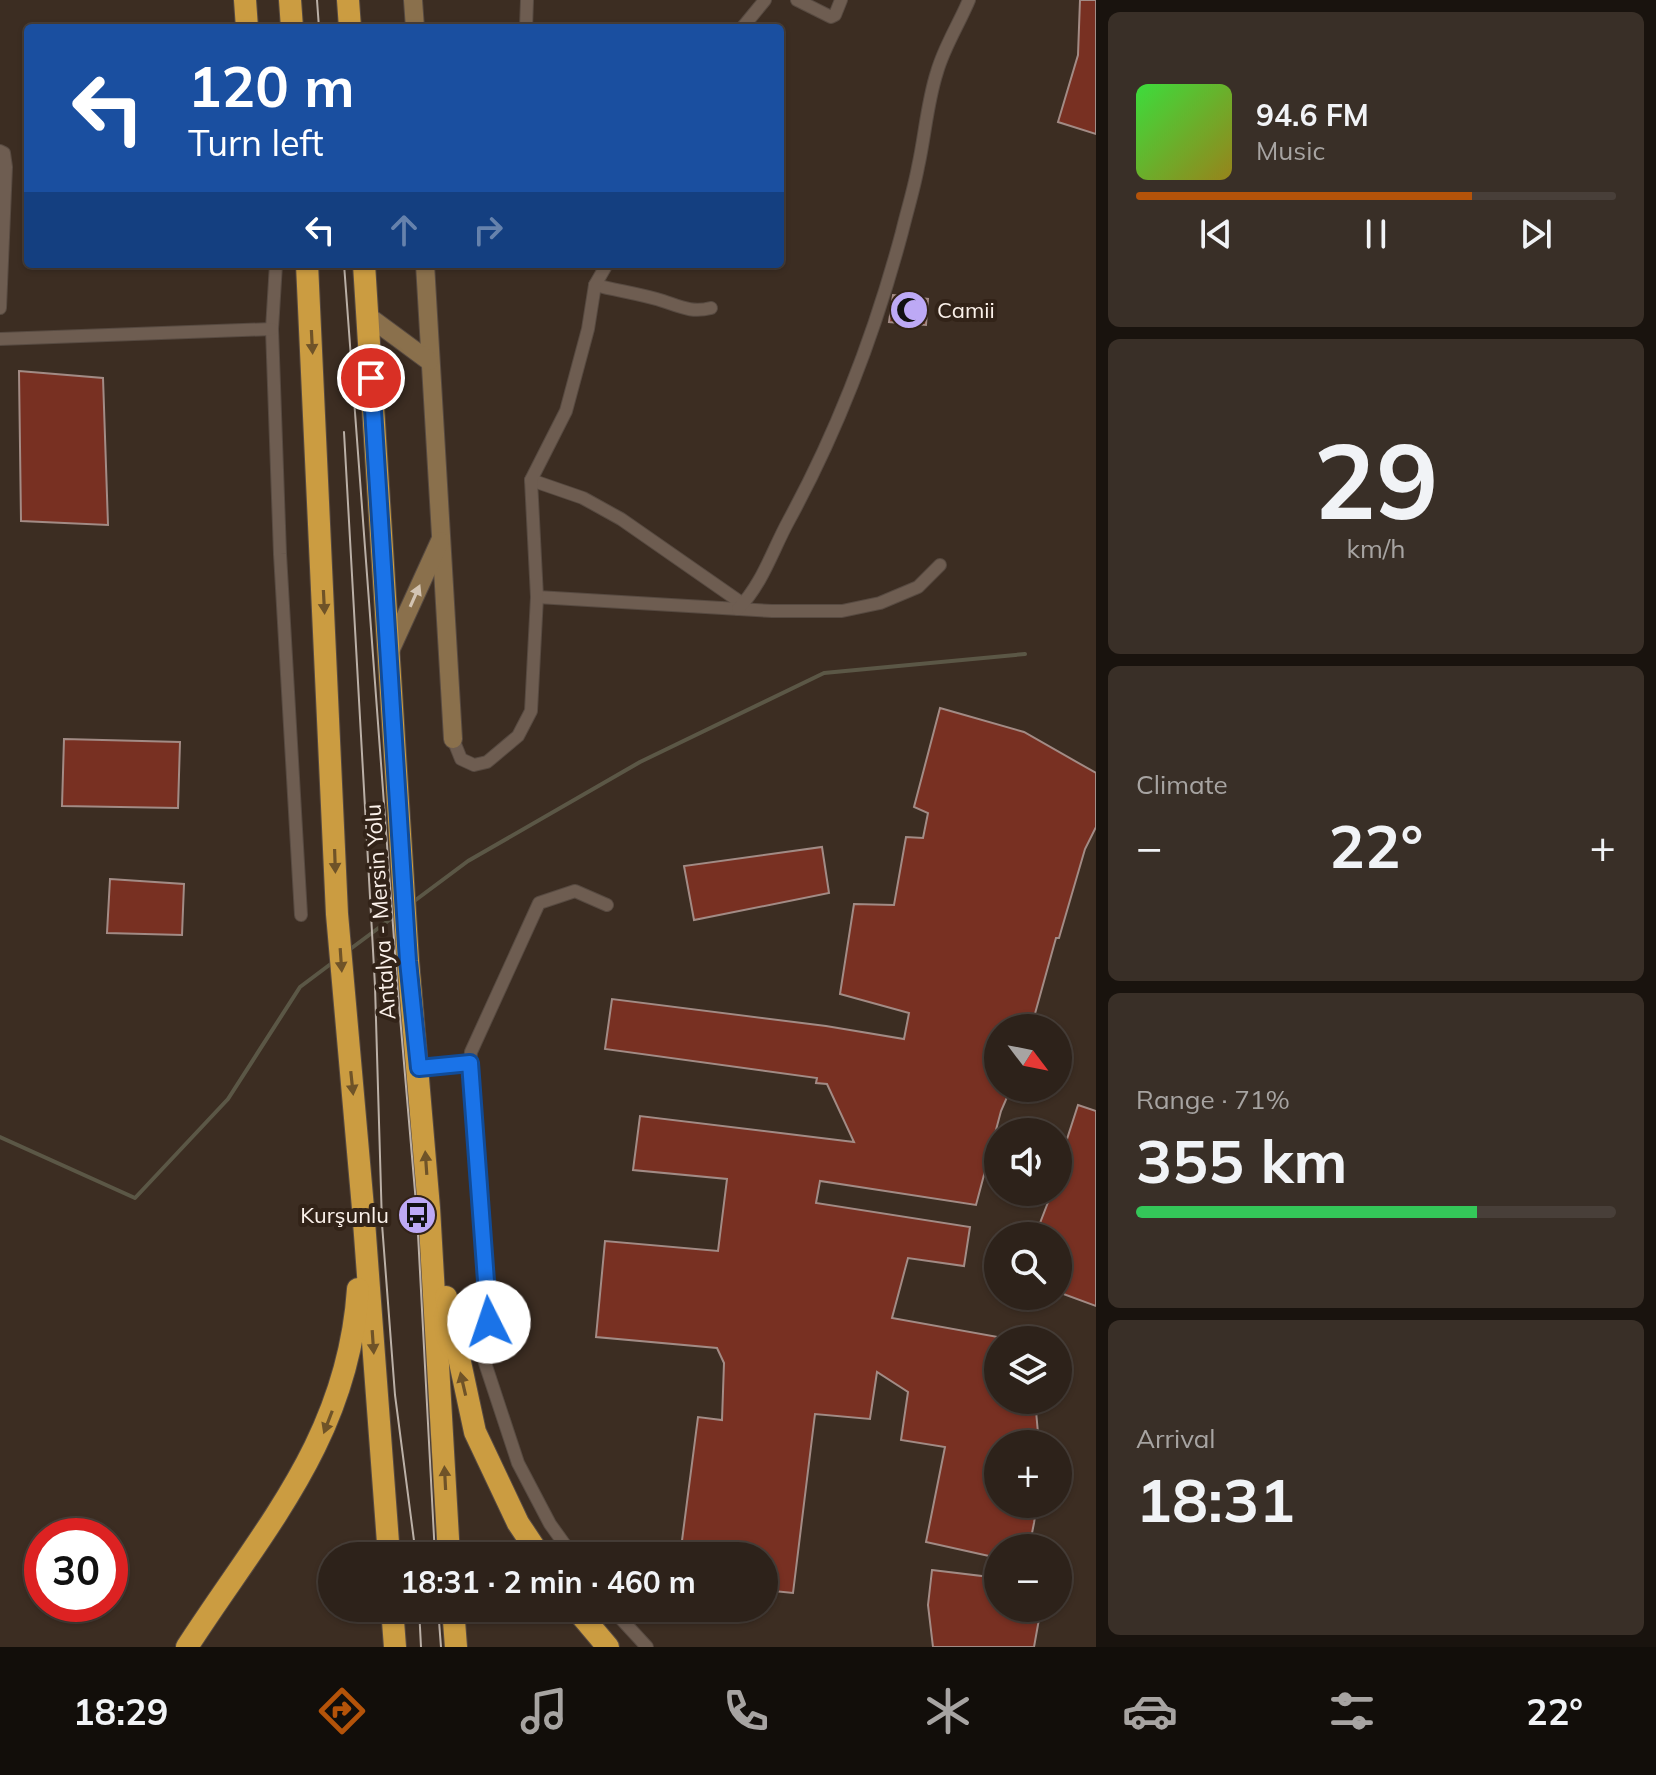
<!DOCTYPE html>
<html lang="en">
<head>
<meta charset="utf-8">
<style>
  body { margin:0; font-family:Mulish,sans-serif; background:#392f27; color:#f1f3f6; height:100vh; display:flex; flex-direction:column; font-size:30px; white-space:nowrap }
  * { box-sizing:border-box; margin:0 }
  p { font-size:26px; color:#a7a4a2 }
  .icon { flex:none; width:44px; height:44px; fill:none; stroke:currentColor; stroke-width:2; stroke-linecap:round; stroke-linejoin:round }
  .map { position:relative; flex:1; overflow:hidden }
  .panel { display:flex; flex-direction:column; gap:12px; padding:12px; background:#19130e; width:560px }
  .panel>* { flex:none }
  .hud { position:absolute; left:24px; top:24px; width:760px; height:244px; border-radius:8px; box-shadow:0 2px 6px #0004,0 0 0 2px #483f39; background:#1a4fa0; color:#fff; overflow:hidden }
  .needle { width:52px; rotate:122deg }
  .tools { position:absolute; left:984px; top:1014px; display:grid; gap:16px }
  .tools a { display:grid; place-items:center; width:88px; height:88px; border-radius:50%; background:#2d221a; box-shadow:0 2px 6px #0004,0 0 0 2px #483f39; font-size:40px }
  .speed { position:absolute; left:24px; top:1518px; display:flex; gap:16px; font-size:40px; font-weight:700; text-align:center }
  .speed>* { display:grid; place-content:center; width:104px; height:104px; border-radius:50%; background:#2d221a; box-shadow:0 2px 6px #0004,0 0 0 2px #483f39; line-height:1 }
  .speed .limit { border:12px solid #d22; background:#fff; color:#111 }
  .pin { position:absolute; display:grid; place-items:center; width:68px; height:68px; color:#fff; margin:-34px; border:4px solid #fff; border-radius:50%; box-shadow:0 2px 8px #0007 }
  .me { position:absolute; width:88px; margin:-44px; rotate:356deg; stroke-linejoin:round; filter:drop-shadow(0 0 6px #0008) }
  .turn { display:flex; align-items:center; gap:28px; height:168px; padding:0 32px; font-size:36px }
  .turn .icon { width:104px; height:104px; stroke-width:2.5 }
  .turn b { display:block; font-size:56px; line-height:68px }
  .lanes { display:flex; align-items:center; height:76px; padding:0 32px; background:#0003; justify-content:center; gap:40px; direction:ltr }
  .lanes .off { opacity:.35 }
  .big { font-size:60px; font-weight:700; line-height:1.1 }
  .panel .widget { flex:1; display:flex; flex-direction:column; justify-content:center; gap:12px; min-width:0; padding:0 28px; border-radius:12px; background:#392f27 }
  .panel .dial { align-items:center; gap:0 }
  .dial b { font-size:104px; line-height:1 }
  .song { display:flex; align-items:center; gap:24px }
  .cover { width:96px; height:96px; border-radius:12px; background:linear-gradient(135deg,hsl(120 70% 55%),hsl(50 70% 35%)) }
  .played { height:8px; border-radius:4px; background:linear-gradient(90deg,#b45309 70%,#483f39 70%) }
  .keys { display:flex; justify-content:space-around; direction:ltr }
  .heat { display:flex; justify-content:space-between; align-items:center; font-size:44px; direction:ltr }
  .charge { height:12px; border-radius:6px; background:linear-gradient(90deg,#34c759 71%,#483f39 0) }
  .trip { position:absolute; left:318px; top:1542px; width:460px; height:80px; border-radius:40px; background:#2d221a; box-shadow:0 2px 6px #0004,0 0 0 2px #483f39; font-weight:700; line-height:80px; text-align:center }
  .menu { display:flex; height:128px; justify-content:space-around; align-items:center; background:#120e0a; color:#a7a4a2 }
  .menu .icon { width:56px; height:56px }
  .menu .on { color:#b45309 }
  .menu b { font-size:36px; color:#f1f3f6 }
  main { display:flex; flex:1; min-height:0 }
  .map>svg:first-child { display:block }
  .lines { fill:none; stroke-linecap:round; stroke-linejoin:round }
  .stream { stroke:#5b5746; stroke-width:4 }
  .building { fill:#783022; stroke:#a28b85; stroke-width:2 }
  .street-casing { stroke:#574a41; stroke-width:14 }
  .secondary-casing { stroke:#574a41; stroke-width:20 }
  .highway-casing { stroke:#574a41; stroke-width:24 }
  .street { stroke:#6e5d51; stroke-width:12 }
  .secondary { stroke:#8a704c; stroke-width:18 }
  .highway { stroke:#cb9c41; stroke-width:22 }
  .tram { stroke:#bbb0a7; stroke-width:2 }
  .oneway { fill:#6f5328 }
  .oneway2 { fill:#d3c4b3 }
  .route-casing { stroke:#114b97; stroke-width:20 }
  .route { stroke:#1a73e8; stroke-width:14 }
  .labels { text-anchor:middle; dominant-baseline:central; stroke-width:8; stroke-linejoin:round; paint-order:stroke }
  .poi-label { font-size:22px; fill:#fbf1ea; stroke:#322318; text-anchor:start }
  .street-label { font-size:22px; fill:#fbf1ea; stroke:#322318 }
</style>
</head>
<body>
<main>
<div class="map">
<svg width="1096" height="1647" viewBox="0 0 1096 1647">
  <rect width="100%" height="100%" fill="#3c2d22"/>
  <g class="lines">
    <!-- stream -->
    <g class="stream">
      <path d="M413 902 468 861 640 762 824 673 1025 654"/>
      <path d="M349 950 396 915"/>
      <path d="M0 1137 135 1198 228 1099 300 987 332 963"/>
    </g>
  </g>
  <!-- building -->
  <g class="building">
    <path d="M1080 0H1096V134L1058 122 1078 55Z"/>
    <path d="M893 295 928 299 926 325 889 322Z"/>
    <path d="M19 371 103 378 108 525 21 521Z"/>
    <path d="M940 708 1024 732 1096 773V827L1085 849 1059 938H1056L1031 1028H998V1088H1011L1001 1111 976 1205 820 1181 816 1203 970 1227 964 1266 908 1258 892 1318 998 1337V1400H1035L1039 1444H998V1504H1037L1034 1523 1029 1548H998V1558L926 1542 945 1447 901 1440 908 1392 877 1372 870 1419 815 1414 793 1593 764 1590V1556H680L698 1417 722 1420 724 1363 717 1348 596 1337 605 1241 718 1251 727 1179 633 1170 640 1116 854 1142 827 1084 816 1083 817 1078 605 1049 612 999 826 1026 904 1039 909 1013 840 994 854 904 894 905 906 837 923 838 928 813 914 807Z"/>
    <path d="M64 739 180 742 178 808 62 806Z"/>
    <path d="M822 847 829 893 694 920 684 866Z"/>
    <path d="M110 879 184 884 182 935 107 933Z"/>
    <path d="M1078 1105 1096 1111V1306L1058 1292V1236H1035L1052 1192H1058V1167Z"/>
    <path d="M932 1570 998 1578V1608H1041L1034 1647H933L928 1605Z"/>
  </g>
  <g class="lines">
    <defs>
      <g id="street">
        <path d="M797 0 831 17 835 15 841 0"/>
        <path d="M526 28 527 0"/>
        <path d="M742 28 765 0"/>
        <path d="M0 151 4 153 6 167 0 308"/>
        <path d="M276 264 272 329 280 554 301 915"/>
        <path d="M595 285C618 291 641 294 663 301 681 307 692 313 711 308"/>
        <path d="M0 339 272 329"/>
        <path d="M531 480 583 498 621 519 743 604"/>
        <path d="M537 597 772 611H842L880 603 918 587 940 565"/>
        <path d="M738 609C763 583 772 551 789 520 839 428 875 333 902 232 907 211 914 189 918 167 925 136 927 103 937 72 944 47 959 24 969 0"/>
        <path d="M453 739 461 759 474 765 487 762 518 736 531 711 537 597 531 480 566 411 588 329 595 285 607 264"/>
        <path d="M419 1068 470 1063"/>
        <path d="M573 1556 550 1524 518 1463 484 1360 489 1322 470 1063 471 1052 539 903 575 891 607 905"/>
        <path d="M611 1608 647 1647"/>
      </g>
      <g id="secondary">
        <path d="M413 0 415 28"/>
        <path d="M425 264 453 739"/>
        <path d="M368 316 429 361"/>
        <path d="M389 653 440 541"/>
      </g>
      <g id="highway">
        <path d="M245 0 247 28"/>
        <path d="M290 0 292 28"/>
        <path d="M348 0 350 28"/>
        <path d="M307 264 337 914 363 1208 389 1556"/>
        <path d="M364 264 408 961 429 1208 449 1556"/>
        <path d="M446 1297 475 1432 518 1523 540 1556"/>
        <path d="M392 1608 395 1647"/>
        <path d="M453 1608 456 1647"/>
        <path d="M575 1608 608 1647"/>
        <path d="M187 1647C264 1528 348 1438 358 1289"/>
      </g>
    </defs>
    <!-- street casing -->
    <use href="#street" class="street-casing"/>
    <!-- secondary casing -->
    <use href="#secondary" class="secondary-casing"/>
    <!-- highway casing -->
    <use href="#highway" class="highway-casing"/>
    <!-- street -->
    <use href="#street" class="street"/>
    <!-- secondary -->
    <use href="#secondary" class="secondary"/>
    <!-- highway -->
    <use href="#highway" class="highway"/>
    <!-- tram -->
    <g class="tram">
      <path d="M317 0 319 28"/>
      <path d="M344 264 398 993 417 1215 435 1556"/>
      <path d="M344 432 375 986 382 1224 395 1395 416 1556"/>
      <path d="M419 1608 421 1647"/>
      <path d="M438 1608 441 1647"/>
    </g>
  </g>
  <!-- one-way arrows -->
  <defs><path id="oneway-solid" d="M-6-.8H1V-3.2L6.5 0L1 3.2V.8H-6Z" transform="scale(2)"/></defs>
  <g class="oneway">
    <use href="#oneway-solid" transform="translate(312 342) rotate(87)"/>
    <use href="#oneway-solid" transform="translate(324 602) rotate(87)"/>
    <use href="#oneway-solid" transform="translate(335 861) rotate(88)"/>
    <use href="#oneway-solid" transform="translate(341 960) rotate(86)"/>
    <use href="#oneway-solid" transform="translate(352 1083) rotate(84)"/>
    <use href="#oneway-solid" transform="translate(426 1163) rotate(-94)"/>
    <use href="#oneway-solid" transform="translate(373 1342) rotate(86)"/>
    <use href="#oneway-solid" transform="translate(463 1384) rotate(-103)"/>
    <use href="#oneway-solid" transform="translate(328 1422) rotate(111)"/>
    <use href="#oneway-solid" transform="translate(445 1478) rotate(-93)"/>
  </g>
  <use class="oneway2" href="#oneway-solid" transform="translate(415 596) rotate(-66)"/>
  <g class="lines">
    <defs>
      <path id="route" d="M371 378 408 961 419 1068 470 1063 489 1322"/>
    </defs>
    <!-- route casing -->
    <use href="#route" class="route-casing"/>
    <!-- route -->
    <use href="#route" class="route"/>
  </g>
  <!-- icons -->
  <defs>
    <symbol id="mosque-disc" viewBox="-11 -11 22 22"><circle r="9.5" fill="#bda9f5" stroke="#322318"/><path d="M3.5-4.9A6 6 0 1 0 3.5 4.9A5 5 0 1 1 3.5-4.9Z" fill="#111"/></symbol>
    <symbol id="bus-disc" viewBox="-11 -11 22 22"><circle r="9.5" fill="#bda9f5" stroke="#322318"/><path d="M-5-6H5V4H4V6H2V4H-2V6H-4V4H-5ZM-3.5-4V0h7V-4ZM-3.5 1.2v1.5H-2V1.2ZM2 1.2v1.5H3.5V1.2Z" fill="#111"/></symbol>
  </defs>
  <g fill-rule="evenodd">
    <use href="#mosque-disc" x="887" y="288" width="44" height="44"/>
    <use href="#bus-disc" x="395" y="1193" width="44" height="44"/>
  </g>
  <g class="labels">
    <!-- poi labels -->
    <g class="poi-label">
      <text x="937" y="310">Camii</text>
      <text x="389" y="1215" text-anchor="end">Kurşunlu</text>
    </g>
    <!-- street labels -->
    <g class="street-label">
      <text transform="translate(380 912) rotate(-94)">Antalya - Mersin Yolu</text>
    </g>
  </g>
</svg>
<div class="tools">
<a><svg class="needle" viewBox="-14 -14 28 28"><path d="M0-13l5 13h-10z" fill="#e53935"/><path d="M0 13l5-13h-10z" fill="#a7a4a2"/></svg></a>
<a><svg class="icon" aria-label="sound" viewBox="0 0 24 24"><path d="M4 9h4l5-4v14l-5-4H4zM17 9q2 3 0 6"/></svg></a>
<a><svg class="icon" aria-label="search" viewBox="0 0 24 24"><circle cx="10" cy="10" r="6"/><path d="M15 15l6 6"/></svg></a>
<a><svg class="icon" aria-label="layers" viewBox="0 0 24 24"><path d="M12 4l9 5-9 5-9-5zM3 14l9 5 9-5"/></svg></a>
<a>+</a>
<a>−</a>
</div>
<div class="speed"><div class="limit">30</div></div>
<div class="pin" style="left:371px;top:378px;background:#d93025"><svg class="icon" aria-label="arrive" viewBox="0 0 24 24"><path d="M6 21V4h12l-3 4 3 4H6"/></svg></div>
<svg class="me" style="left:489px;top:1322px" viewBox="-20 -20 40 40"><circle r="19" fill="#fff"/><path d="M0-13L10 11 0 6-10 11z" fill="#1a73e8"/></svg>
<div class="trip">18:31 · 2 min · 460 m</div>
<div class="hud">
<div class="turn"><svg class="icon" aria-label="left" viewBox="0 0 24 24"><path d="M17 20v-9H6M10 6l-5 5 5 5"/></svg><div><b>120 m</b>Turn left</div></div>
<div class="lanes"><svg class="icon" aria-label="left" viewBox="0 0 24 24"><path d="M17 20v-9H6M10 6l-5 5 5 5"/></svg><svg class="icon off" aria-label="ahead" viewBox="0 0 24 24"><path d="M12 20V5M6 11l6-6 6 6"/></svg><svg class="icon off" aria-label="right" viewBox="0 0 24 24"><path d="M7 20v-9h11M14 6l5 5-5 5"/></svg></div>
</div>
</div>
<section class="panel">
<div class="widget">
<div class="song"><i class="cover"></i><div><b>94.6 FM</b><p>Music</p></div></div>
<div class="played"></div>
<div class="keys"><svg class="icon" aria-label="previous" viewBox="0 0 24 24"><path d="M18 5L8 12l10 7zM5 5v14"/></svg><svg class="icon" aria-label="pause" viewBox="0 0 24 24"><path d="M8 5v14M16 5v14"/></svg><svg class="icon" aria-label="next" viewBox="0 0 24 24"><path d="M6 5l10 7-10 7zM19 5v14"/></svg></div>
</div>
<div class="widget dial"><b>29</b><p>km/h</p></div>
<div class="widget"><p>Climate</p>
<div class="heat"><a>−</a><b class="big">22°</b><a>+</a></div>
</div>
<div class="widget"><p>Range · 71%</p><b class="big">355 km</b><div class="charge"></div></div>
<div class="widget"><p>Arrival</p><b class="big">18:31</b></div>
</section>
</main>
<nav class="menu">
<b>18:29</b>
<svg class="icon on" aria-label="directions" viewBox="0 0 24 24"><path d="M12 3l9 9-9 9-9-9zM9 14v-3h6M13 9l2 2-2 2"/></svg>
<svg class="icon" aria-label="music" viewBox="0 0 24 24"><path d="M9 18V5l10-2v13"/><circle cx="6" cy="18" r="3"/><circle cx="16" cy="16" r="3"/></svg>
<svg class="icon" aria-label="phone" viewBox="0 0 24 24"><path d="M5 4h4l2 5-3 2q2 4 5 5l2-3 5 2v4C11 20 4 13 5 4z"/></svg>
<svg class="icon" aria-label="climate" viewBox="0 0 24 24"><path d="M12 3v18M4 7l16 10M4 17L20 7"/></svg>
<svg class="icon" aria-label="car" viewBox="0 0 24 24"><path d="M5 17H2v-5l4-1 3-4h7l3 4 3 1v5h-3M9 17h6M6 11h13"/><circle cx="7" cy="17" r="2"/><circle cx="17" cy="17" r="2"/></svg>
<svg class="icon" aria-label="filters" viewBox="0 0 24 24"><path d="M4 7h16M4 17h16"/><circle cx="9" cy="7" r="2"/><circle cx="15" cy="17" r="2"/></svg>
<b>22°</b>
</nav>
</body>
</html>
